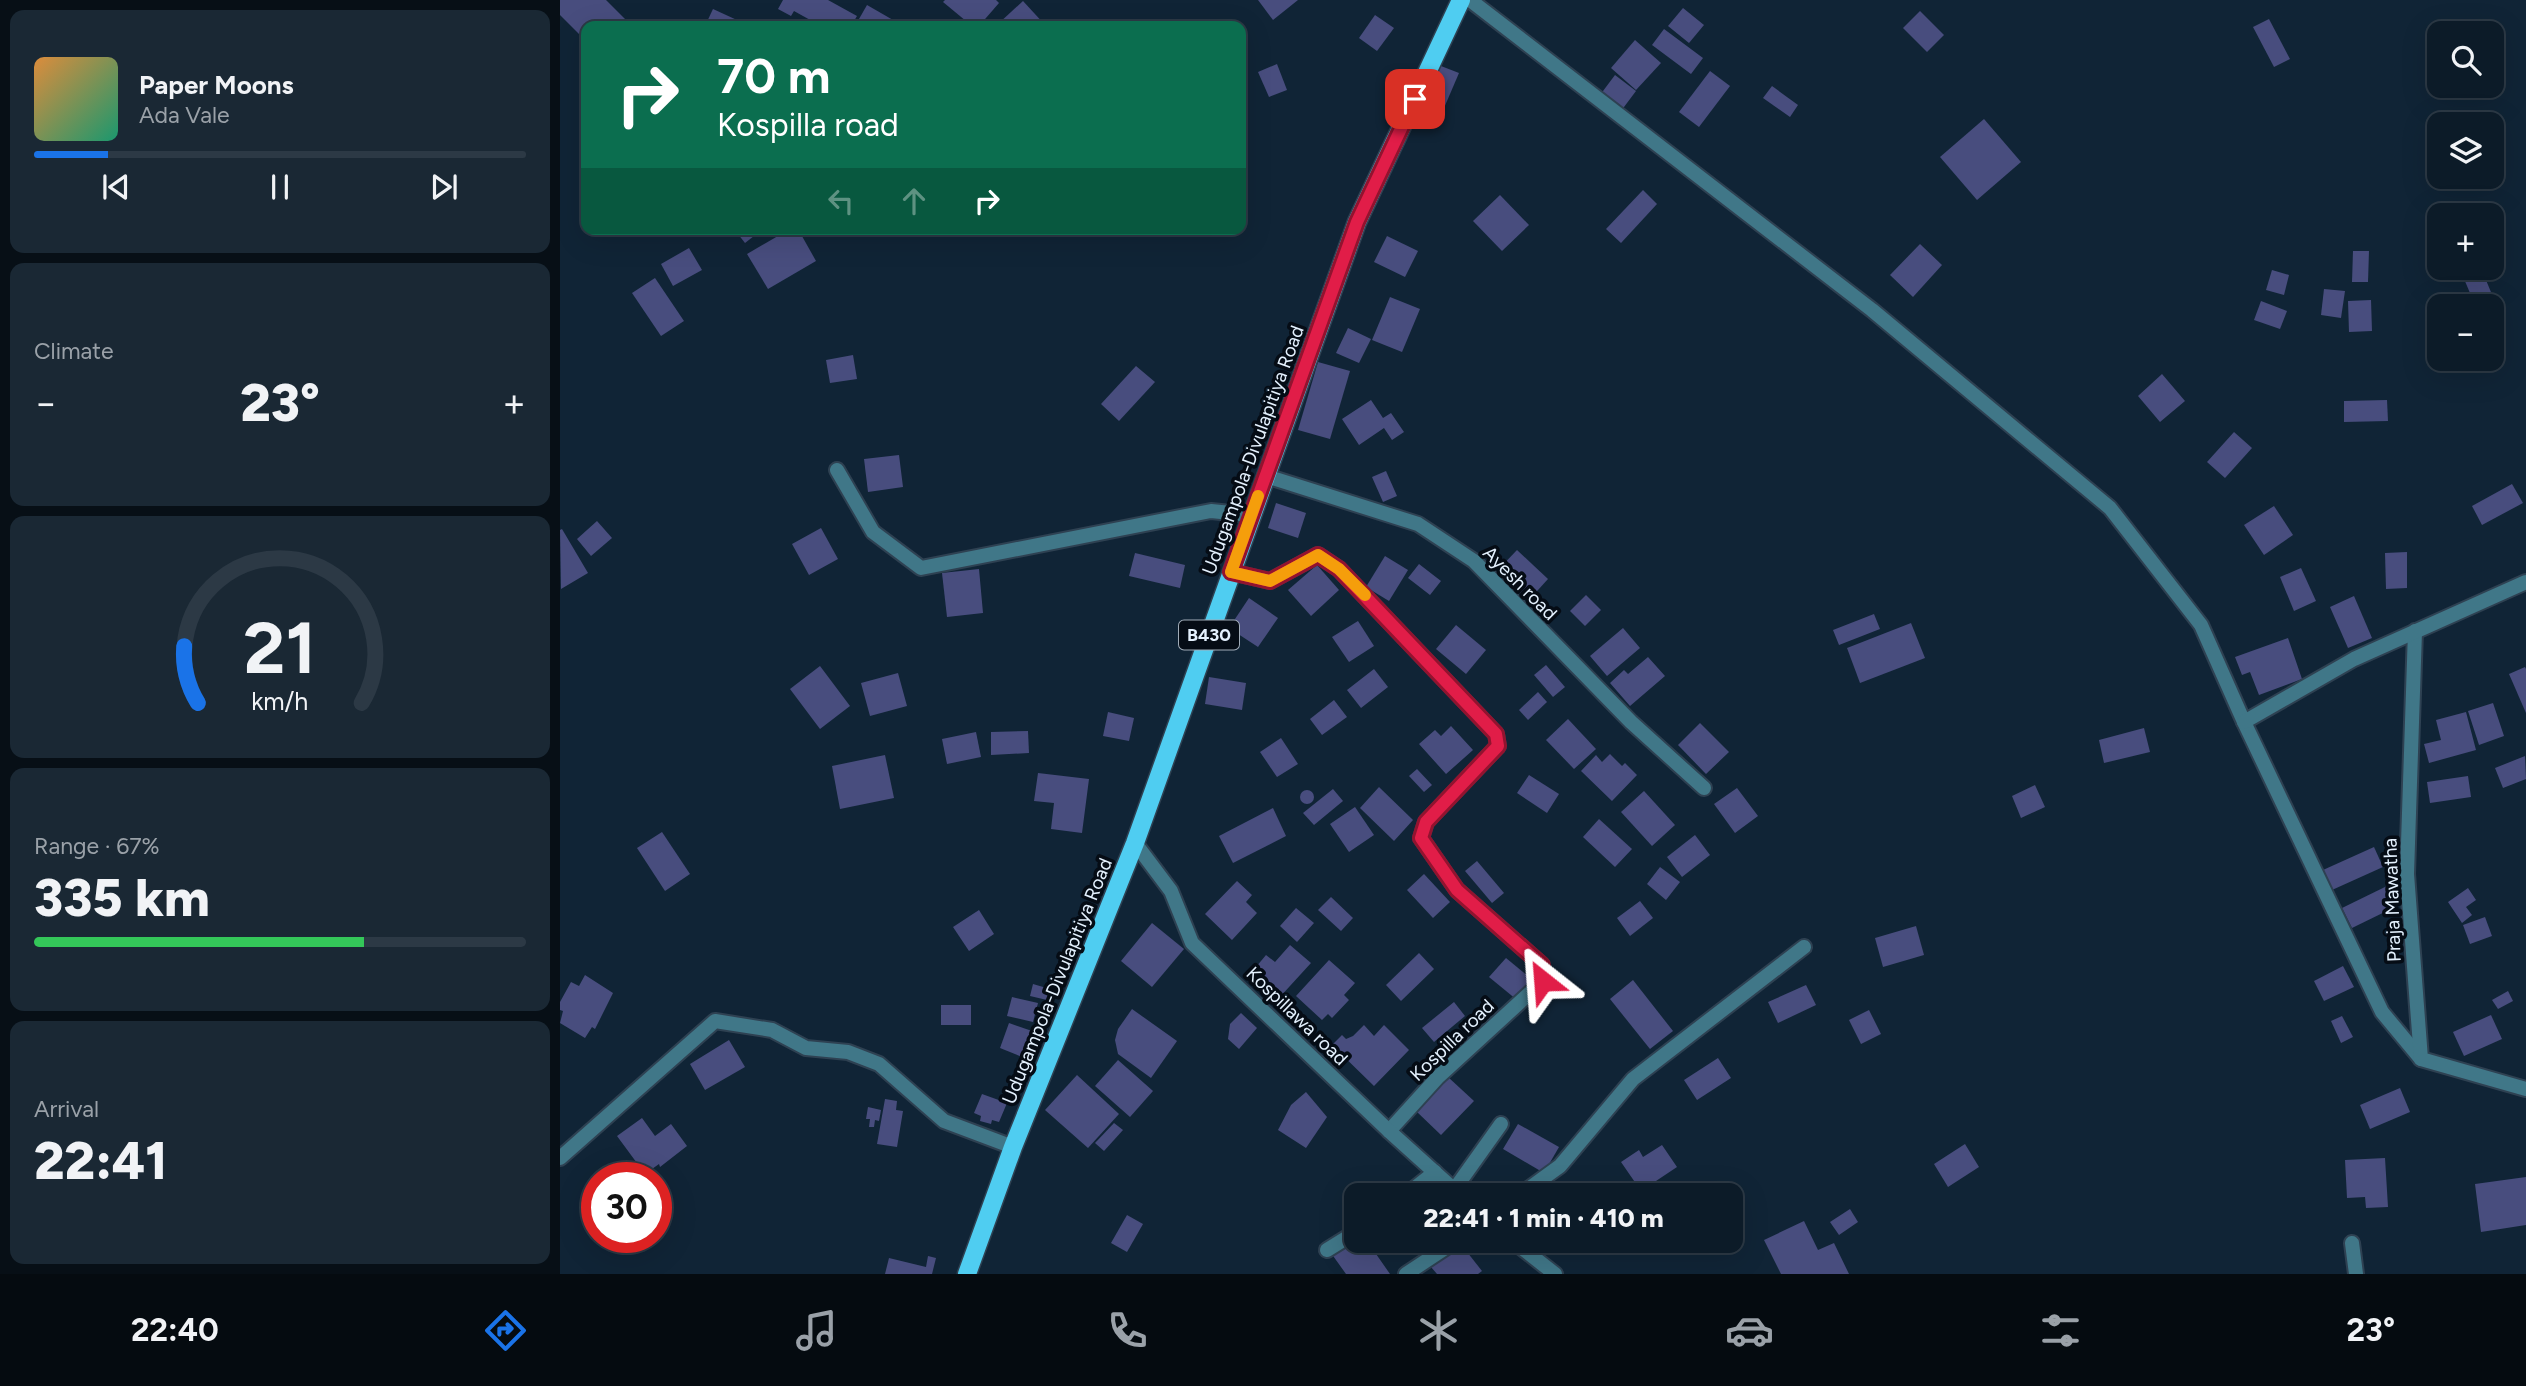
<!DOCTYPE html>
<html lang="en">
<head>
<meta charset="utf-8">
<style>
  body { margin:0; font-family:Figtree,sans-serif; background:#1a2834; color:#f1f3f6; height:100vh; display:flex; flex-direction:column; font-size:26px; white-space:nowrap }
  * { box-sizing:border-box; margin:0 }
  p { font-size:23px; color:#9aa1a8 }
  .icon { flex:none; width:38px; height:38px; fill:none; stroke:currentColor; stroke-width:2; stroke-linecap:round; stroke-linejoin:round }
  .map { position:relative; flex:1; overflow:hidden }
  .side { display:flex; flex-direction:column; gap:10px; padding:10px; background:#070f16; width:560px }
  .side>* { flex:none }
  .guide { position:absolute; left:21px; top:21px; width:665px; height:214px; border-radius:14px; box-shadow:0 7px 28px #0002,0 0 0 2px #2c3945; background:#0b6e4f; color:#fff; overflow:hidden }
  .tools { position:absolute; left:1867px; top:21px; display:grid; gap:14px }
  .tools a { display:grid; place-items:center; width:77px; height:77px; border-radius:14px; background:#0c1b28; box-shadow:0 7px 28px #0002,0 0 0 2px #2c3945; font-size:35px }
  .speed { position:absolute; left:21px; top:1162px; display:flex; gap:14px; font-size:35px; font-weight:700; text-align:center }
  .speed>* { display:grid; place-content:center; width:91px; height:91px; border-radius:50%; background:#0c1b28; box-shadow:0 7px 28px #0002,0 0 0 2px #2c3945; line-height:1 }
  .speed .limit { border:10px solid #d22; background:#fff; color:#111 }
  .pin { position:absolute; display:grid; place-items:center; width:60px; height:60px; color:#fff; margin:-30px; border-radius:14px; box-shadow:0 4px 10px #0006 }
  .me { position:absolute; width:77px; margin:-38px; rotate:332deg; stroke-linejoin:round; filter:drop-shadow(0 0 5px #0008) }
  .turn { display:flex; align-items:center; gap:24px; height:147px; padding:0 21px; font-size:32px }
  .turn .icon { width:91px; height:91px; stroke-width:2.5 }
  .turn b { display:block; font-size:49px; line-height:60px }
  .lanes { display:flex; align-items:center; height:66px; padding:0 21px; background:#0003; justify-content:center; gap:35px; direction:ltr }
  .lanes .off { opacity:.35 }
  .big { font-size:52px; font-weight:800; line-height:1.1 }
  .side .tile { flex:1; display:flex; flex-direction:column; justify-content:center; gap:10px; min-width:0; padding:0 24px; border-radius:14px; background:#1a2834 }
  .side .dial { align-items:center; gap:0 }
  .dial svg { height:182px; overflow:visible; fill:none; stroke:#2c3945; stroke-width:7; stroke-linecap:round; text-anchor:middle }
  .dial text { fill:#f1f3f6; stroke:none }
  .song { display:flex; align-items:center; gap:21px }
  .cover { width:84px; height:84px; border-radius:10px; background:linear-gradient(135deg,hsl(30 70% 55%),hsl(160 70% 35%)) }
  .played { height:7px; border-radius:4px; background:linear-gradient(90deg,#1a73e8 15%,#2c3945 15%) }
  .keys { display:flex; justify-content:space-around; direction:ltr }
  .heat { display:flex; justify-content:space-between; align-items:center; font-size:38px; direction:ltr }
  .charge { height:10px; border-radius:5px; background:linear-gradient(90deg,#34c759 67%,#2c3945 0) }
  .trip { position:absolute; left:784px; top:1183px; width:399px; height:70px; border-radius:14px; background:#0c1b28; box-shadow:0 7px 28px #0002,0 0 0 2px #2c3945; font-weight:800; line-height:70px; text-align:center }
  .dock { display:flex; height:112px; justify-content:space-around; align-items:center; background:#050b10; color:#9aa1a8 }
  .dock .icon { width:49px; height:49px }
  .dock .selected { color:#1a73e8 }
  .dock b { font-size:32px; color:#f1f3f6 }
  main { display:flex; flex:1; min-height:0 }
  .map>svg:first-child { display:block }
  .building { fill:#484d7e }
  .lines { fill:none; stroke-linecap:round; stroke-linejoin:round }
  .street-casing { stroke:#2e4152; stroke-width:18 }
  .primary-casing { stroke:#2e4152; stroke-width:21 }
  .street { stroke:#407788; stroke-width:14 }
  .primary { stroke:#4fcdf1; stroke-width:18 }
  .route-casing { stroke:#92132f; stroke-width:18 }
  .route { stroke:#e11d48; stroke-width:12 }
  .slow { stroke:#f59e0b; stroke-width:12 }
  .labels { text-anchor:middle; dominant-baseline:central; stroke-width:7; stroke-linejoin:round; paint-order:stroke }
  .shield { fill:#050c15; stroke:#a1acb8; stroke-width:2 }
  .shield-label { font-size:18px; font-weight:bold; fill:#e4f1fe }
  .street-label { font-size:19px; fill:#e4f1fe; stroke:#050c15 }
</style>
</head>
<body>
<main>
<section class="side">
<div class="tile">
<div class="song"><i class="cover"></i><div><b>Paper Moons</b><p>Ada Vale</p></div></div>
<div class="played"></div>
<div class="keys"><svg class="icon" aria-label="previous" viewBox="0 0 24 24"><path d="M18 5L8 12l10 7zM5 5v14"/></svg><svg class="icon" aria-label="pause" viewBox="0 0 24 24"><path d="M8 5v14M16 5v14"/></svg><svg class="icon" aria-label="next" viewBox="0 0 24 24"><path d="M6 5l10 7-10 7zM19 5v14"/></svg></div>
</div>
<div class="tile"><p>Climate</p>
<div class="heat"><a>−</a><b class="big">23°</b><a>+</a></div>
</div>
<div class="tile dial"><svg viewBox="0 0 100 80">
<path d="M14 69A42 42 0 1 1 86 69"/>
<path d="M14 69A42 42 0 0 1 8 44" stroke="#1a73e8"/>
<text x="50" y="56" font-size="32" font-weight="700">21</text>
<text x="50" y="72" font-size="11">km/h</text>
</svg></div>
<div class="tile"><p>Range · 67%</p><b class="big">335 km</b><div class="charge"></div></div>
<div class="tile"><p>Arrival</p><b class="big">22:41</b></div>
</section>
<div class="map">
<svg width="1966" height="1274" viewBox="0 0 1966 1274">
  <rect width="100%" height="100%" fill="#102436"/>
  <!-- building -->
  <g class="building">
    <path d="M0 0H46L65 19 58 26H26V41L0 15Z"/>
    <path d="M223 0H268L297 16 291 26H261L234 11 231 16 218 9Z"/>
    <path d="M385 0H436L439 3 419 26H412L383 2Z"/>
    <path d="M698 0H738L713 20Z"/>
    <path d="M463 1 486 26H440L438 24Z"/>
    <path d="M307 5 340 24 339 26H295Z"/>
    <path d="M1123 8 1144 25 1129 43 1108 26Z"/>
    <path d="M153 9 190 26H145Z"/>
    <path d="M1360 11 1384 35 1367 52 1343 28Z"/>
    <path d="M815 15 834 28 817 51 799 38Z"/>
    <path d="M1709 19 1730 59 1714 67 1693 27Z"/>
    <path d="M1104 29 1143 58 1131 74 1092 45Z"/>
    <path d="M1075 40 1101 63 1076 90 1051 68Z"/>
    <path d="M717 64 727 90 709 97 698 72Z"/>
    <path d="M881 66 899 73 884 108 866 100Z"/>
    <path d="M1150 71 1170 86 1139 127 1119 112Z"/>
    <path d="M1055 75 1076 91 1061 111 1040 95Z"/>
    <path d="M1212 86 1238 105 1230 117 1203 98Z"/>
    <path d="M1424 119 1461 162 1417 200 1380 157Z"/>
    <path d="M1083 190 1097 204 1061 243 1046 229Z"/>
    <path d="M940 195 969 225 942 251 913 221Z"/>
    <path d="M174 229H203L185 243Z"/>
    <path d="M230 229H238L256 261 208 289 187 254Z"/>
    <path d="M827 236 858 251 845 277 814 262Z"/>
    <path d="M1360 244 1382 265 1353 297 1330 275Z"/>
    <path d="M129 248 142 270 113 286 101 264Z"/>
    <path d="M1793 251H1809L1808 282H1792Z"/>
    <path d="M1915 268H1921L1933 297 1915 305 1902 274Z"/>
    <path d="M1712 270 1729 275 1724 295 1706 290Z"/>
    <path d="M95 278 124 321 101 336 72 293Z"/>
    <path d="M1764 289 1785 291 1781 318 1761 315Z"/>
    <path d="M830 297 860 309 842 352 812 340Z"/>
    <path d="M1811 300 1812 331 1789 332 1788 301Z"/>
    <path d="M1701 301 1727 311 1720 329 1694 320Z"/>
    <path d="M788 328 811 339 799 363 776 353Z"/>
    <path d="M293 355 297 379 270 383 266 360Z"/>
    <path d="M758 362 790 371 770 439 738 430Z"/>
    <path d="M576 366 595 382 559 421 541 404Z"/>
    <path d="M1602 374 1625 401 1600 422 1578 396Z"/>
    <path d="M811 400 823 418 831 413 844 432 832 440 824 428 799 445 782 419Z"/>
    <path d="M1827 400 1828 421 1784 422V401Z"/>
    <path d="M1674 432 1692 448 1665 478 1647 462Z"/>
    <path d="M339 455 343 487 308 492 304 459Z"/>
    <path d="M826 471 837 496 823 502 812 477Z"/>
    <path d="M1952 484 1963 503 1922 525 1912 506Z"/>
    <path d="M716 503 746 513 738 538 708 528Z"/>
    <path d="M1714 506 1733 535 1704 555 1684 525Z"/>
    <path d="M37 521 52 538 31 556 17 539Z"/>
    <path d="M261 528 278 559 249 575 232 544Z"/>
    <path d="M2 529 28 573 1 589 0 530Z"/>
    <path d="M957 550 988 579 968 601 936 572Z"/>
    <path d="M1847 552V588L1826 589 1825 553Z"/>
    <path d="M575 553 625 565 620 588 569 576Z"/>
    <path d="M825 556 848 570 829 601 806 587Z"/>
    <path d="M859 564 881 581 870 595 848 578Z"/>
    <path d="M757 565 779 590 751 616 728 590Z"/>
    <path d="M1741 568 1756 601 1734 611 1720 577Z"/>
    <path d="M419 569 423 613 387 617 382 573Z"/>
    <path d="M1026 595 1041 610 1025 626 1010 611Z"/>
    <path d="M1794 596 1812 638 1788 648 1770 607Z"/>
    <path d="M689 598 718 618 698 647 669 628Z"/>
    <path d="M1314 614 1320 629 1279 645 1273 630Z"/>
    <path d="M798 621 814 646 789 662 772 637Z"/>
    <path d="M1351 623 1365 658 1300 683 1287 648Z"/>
    <path d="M896 625 926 650 906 674 876 649Z"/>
    <path d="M1063 628 1080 648 1047 676 1030 656Z"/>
    <path d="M1728 638 1742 679 1699 695 1690 672 1682 675 1675 657Z"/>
    <path d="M1088 657 1105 676 1070 706 1050 683 1064 670 1068 674Z"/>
    <path d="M986 665 1005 687 993 697 974 675Z"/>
    <path d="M260 666 290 706 260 729 230 689Z"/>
    <path d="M1965 667 1966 669V713L1949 674Z"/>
    <path d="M814 669 828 687 801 708 787 690Z"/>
    <path d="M338 673 347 706 310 716 301 683Z"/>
    <path d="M649 677 686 683 682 710 645 704Z"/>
    <path d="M978 692 987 702 968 720 959 710Z"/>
    <path d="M774 700 787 717 762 735 750 719Z"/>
    <path d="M1933 703 1944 736 1919 745 1908 711Z"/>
    <path d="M548 712 574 718 569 741 543 736Z"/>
    <path d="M1906 712 1916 750 1869 763 1864 744 1881 740 1876 720Z"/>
    <path d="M1008 719 1036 749 1014 769 986 740Z"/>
    <path d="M1140 723 1169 752 1146 774 1118 745Z"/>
    <path d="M891 726 913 750 886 774 859 744 875 730 881 736Z"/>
    <path d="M1584 728 1590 752 1544 763 1539 740Z"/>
    <path d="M468 731 469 753 431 755V732Z"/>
    <path d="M416 732 421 757 387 764 382 739Z"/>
    <path d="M721 738 738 764 717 777 700 752Z"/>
    <path d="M1050 754 1062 766 1065 763 1077 775 1052 801 1021 771 1036 755 1042 762Z"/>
    <path d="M325 755 334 798 280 809 272 766Z"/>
    <path d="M1965 756 1966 779 1943 788 1935 768Z"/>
    <path d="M857 769 872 785 864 792 849 776Z"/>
    <path d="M478 773 529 779 522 833 491 829 494 803 474 801Z"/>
    <path d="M969 775 999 794 987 813 957 793Z"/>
    <path d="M1908 776 1911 797 1870 803 1867 782Z"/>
    <path d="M1475 785 1485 807 1461 818 1452 796Z"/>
    <path d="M819 787 853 820 834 841 800 808Z"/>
    <path d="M1177 788 1198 816 1175 833 1154 804Z"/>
    <path d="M773 789 783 801 754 825 743 813Z"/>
    <circle cx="747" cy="797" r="7"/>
    <path d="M1084 791 1115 825 1092 846 1061 812Z"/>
    <path d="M795 807 814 835 789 852 770 824Z"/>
    <path d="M713 808 726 836 673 863 659 836Z"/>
    <path d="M1039 819 1072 849 1055 867 1023 837Z"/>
    <path d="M102 832 130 874 105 891 77 848Z"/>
    <path d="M1135 835 1150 855 1122 877 1107 857Z"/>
    <path d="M1814 847 1823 867 1772 890 1763 870Z"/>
    <path d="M917 861 944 893 932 903 905 871Z"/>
    <path d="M1100 867 1120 882 1106 900 1087 884Z"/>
    <path d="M864 874 890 902 873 918 847 890Z"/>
    <path d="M677 881 692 895 686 902 697 913 672 940 645 914Z"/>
    <path d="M1827 886 1837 906 1792 928 1782 908Z"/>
    <path d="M1908 888 1916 900 1906 907 1912 915 1902 923 1888 902Z"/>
    <path d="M771 897 793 918 781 931 758 910Z"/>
    <path d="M1080 901 1093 918 1070 936 1057 918Z"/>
    <path d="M736 908 754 923 737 942 720 926Z"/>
    <path d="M419 910 434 934 409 951 393 927Z"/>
    <path d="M1925 917 1932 936 1910 944 1903 925Z"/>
    <path d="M592 923 624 949 592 987 561 961Z"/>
    <path d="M1356 926 1364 955 1323 967 1315 938Z"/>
    <path d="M730 945 751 963 719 998 691 973 706 955 715 962Z"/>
    <path d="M859 953 874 969 841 1001 826 985Z"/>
    <path d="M946 958 974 981 957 1000 929 977Z"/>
    <path d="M769 960 795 983 784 995 789 1000 772 1018 768 1014 762 1020 736 996Z"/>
    <path d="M1783 966 1794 987 1764 1001 1754 981Z"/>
    <path d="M25 975 53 993 35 1029 32 1027 25 1038 0 1023 3 1011 0 1010V1002L11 982 19 986Z"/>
    <path d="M1073 980 1113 1031 1090 1049 1050 999Z"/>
    <path d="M473 984 490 989 487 1000 470 996Z"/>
    <path d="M1246 985 1256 1005 1218 1023 1208 1002Z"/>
    <path d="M1948 991 1953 1001 1938 1009 1932 1000Z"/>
    <path d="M452 997 478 1003 473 1022 447 1016Z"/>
    <path d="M894 1002 905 1016 874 1042 862 1028Z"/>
    <rect x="381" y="1005" width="30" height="20"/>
    <path d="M572 1009 617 1041 591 1078 558 1054 555 1040 558 1029Z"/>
    <path d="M1309 1010 1321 1034 1301 1044 1289 1020Z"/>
    <path d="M681 1013 697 1028 679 1049 668 1039 670 1024Z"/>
    <path d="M1931 1015 1942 1039 1904 1056 1893 1032Z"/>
    <path d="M1782 1016 1793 1037 1781 1043 1771 1021Z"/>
    <path d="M449 1023 472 1031 462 1057 440 1048Z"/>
    <path d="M804 1025 814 1036 824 1025 849 1050 814 1086 772 1045 782 1035 786 1039 793 1036Z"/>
    <path d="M169 1040 185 1067 145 1090 130 1064Z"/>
    <path d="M1158 1058 1171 1078 1137 1100 1124 1080Z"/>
    <path d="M558 1060 593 1091 570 1117 535 1086Z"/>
    <path d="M517 1075 559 1114 528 1148 485 1110Z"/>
    <path d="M888 1077 914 1101 881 1135 856 1111Z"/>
    <path d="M1840 1088 1850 1112 1810 1129 1800 1105Z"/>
    <path d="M746 1092 767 1117 746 1148 718 1130 731 1105Z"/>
    <path d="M422 1094 447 1103 439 1122 432 1120 431 1124 420 1121 421 1116 414 1113Z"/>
    <path d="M325 1099 337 1101 336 1110 343 1111 337 1147 317 1144Z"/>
    <path d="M308 1107 321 1110 319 1121 315 1120 314 1127H309L310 1119H306Z"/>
    <path d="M82 1118 95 1136 111 1124 127 1146 100 1167 99 1164 85 1174 57 1136Z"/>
    <path d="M554 1123 563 1130 544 1151 535 1143Z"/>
    <path d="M958 1124 999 1147 984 1173 943 1149Z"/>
    <path d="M1405 1144 1419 1167 1388 1187 1374 1164Z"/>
    <path d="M1102 1145 1117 1167 1081 1191 1061 1162 1079 1150 1083 1157Z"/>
    <path d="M1825 1158 1828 1207 1806 1208 1805 1197 1787 1198 1785 1160Z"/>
    <path d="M1966 1177V1225L1921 1232 1915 1184Z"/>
    <path d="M1290 1209 1298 1222 1279 1235 1270 1222Z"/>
    <path d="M567 1215 583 1224 567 1252 551 1243Z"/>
    <path d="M1244 1221 1258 1250 1274 1243 1289 1274H1221L1204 1240Z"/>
    <path d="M796 1235V1241H807L830 1274H786L771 1253Z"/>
    <path d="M900 1243 922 1271 918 1274H877L871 1267Z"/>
    <path d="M368 1256 376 1258 372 1274H325L329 1258 366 1267Z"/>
  </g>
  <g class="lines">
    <defs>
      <g id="street">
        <path d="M910 0 1312 310 1550 508 1641 625 1684 722 1822 1012 1861 1059"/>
        <path d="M277 470 313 532 361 568 651 511 691 515"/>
        <path d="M706 476 858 524 914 561 1071 722 1144 788"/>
        <path d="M671 572 710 581 758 555 779 569 936 734 938 746 866 822 861 838 897 890 982 965 983 981 878 1077 829 1131"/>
        <path d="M1855 631 1847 874 1861 1059 1966 1089"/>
        <path d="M1684 722 1794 659 1966 582"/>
        <path d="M575 843 611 891 632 943 829 1131 900 1195"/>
        <path d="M0 1158 155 1021 212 1030 246 1048 288 1052 319 1064 384 1121 453 1147"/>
        <path d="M894 1190 941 1124"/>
        <path d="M846 1195 875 1172"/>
        <path d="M960 1195 1000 1166 1073 1079 1244 947"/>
        <path d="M953 1241 995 1274"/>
        <path d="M1792 1243 1796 1274"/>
        <path d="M767 1250 796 1232"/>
        <path d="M846 1274 896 1241"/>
      </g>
      <path id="primary" d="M407 1274 453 1147 575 843 797 222 901 0"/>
    </defs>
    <!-- street casing -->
    <use href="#street" class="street-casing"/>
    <!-- primary casing -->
    <use href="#primary" class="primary-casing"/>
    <!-- street -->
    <use href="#street" class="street"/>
    <!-- primary -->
    <use href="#primary" class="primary"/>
  </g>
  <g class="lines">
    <defs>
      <path id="route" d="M855 99 797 222 671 572 710 581 758 555 779 569 936 734 938 746 866 822 861 838 897 890 982 965 983 981"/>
    </defs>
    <!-- route casing -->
    <use href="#route" class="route-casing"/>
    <!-- route -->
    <use href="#route" class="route"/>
    <!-- slow -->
    <path class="slow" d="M698 496 671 572 710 581 758 555 779 569 805 595"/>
  </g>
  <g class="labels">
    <!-- shield labels -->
    <rect class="shield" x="619" y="620.5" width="60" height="29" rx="5"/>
    <g class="shield-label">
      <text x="649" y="635">B430</text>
    </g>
    <!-- street labels -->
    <g class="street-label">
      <text transform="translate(693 450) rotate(-70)">Udugampola-Divulapitiya Road</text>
      <text transform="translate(960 583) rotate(45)">Ayesh road</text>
      <text transform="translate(1832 900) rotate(-92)">Praja Mawatha</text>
      <text transform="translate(497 981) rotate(-68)">Udugampola-Divulapitiya Road</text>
      <text transform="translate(737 1016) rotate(44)">Kospillawa road</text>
      <text transform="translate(892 1040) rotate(-44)">Kospilla road</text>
    </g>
  </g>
</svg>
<div class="tools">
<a><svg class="icon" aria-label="search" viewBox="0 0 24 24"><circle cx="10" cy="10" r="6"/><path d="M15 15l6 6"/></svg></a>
<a><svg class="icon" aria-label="layers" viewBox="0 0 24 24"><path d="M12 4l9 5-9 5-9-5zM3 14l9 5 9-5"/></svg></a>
<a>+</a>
<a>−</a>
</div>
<div class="speed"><div class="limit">30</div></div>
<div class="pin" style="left:855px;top:99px;background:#d93025"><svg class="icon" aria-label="arrive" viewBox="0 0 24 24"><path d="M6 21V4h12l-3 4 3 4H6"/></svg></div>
<svg class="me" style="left:983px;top:981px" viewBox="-20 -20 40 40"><path d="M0-17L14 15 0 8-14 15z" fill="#e11d48" stroke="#fff" stroke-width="4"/></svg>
<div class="trip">22:41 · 1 min · 410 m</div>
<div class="guide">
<div class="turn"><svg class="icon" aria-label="right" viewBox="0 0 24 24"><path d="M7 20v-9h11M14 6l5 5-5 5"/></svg><div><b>70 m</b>Kospilla road</div></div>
<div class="lanes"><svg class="icon off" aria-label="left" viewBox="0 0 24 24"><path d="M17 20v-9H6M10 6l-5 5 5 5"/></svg><svg class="icon off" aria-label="ahead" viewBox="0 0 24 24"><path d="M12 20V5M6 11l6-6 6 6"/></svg><svg class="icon" aria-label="right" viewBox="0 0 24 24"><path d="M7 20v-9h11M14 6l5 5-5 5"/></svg></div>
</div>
</div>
</main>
<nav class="dock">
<b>22:40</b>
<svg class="icon selected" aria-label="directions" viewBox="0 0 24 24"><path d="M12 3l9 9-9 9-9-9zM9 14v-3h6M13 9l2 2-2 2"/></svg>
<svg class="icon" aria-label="music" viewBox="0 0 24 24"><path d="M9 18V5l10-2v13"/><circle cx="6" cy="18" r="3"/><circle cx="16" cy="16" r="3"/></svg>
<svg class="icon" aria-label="phone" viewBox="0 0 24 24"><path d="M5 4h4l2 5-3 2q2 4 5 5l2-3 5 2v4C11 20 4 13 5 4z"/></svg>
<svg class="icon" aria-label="climate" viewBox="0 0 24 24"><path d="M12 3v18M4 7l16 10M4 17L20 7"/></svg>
<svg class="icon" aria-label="car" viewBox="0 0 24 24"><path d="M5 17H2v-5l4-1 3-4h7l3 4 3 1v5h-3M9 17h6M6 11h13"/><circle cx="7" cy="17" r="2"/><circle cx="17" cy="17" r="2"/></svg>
<svg class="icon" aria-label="filters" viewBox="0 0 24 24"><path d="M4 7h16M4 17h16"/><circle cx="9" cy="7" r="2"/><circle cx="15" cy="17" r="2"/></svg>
<b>23°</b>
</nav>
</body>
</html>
